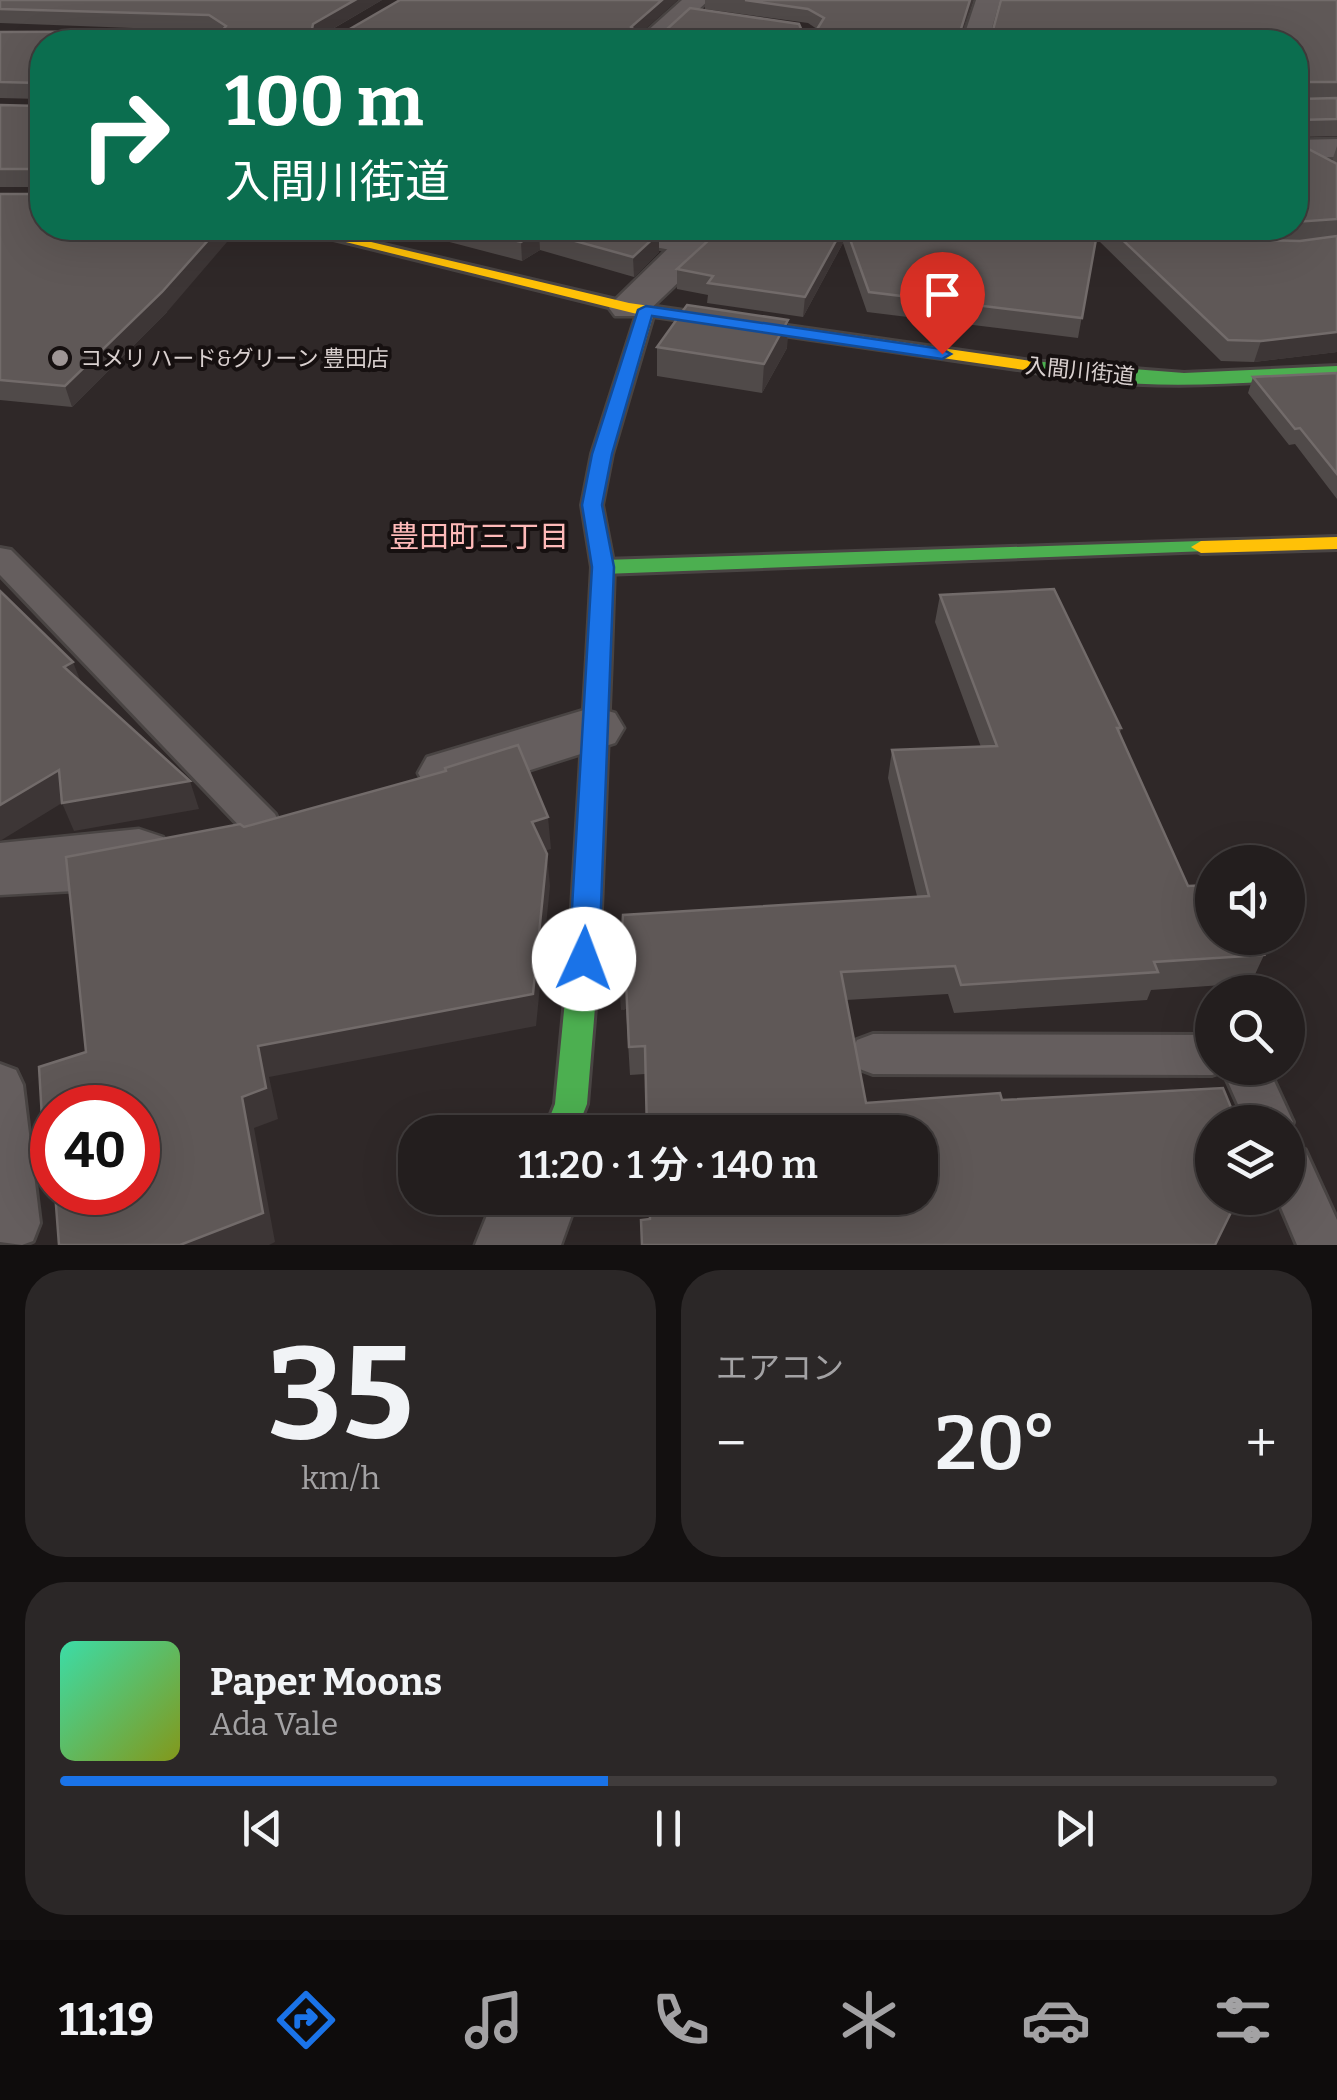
<!DOCTYPE html>
<html lang="ja">
<head>
<meta charset="utf-8">
<style>
  body { margin:0; font-family:Bitter,"Noto Sans JP",serif; background:#2b2727; color:#f1f3f6; height:100vh; display:flex; flex-direction:column; font-size:38px; white-space:nowrap }
  * { box-sizing:border-box; margin:0 }
  p { font-size:32px; color:#a3a2a4 }
  .icon { flex:none; width:55px; height:55px; fill:none; stroke:currentColor; stroke-width:2; stroke-linecap:round; stroke-linejoin:round }
  .map { position:relative; height:1245px; overflow:hidden }
  .side { display:flex; flex-direction:column; gap:25px; padding:25px; background:#131010; flex:1 }
  .side>* { flex:none }
  .top-card { position:absolute; left:30px; top:30px; width:1278px; height:210px; border-radius:40px; box-shadow:0 10px 40px #0002,0 0 0 2px #403c3c; background:#0b6e4f; color:#fff; overflow:hidden }
  .buttons { position:absolute; left:1195px; top:845px; display:grid; gap:20px }
  .buttons a { display:grid; place-items:center; width:110px; height:110px; border-radius:50%; background:#231e1e; box-shadow:0 10px 40px #0002,0 0 0 2px #403c3c; font-size:50px }
  .speed { position:absolute; left:30px; top:1085px; display:flex; gap:20px; font-size:50px; font-weight:700; text-align:center }
  .speed>* { display:grid; place-content:center; width:130px; height:130px; border-radius:50%; background:#231e1e; box-shadow:0 10px 40px #0002,0 0 0 2px #403c3c; line-height:1 }
  .speed .limit { border:15px solid #d22; background:#fff; color:#111 }
  .pin { position:absolute; display:grid; place-items:center; width:85px; height:85px; color:#fff; margin:-102px -42px; border-radius:50% 50% 50% 0; rotate:-45deg; box-shadow:0 0 10px #0007 }
  .pin .icon { rotate:45deg }
  .me { position:absolute; width:110px; margin:-55px; rotate:2deg; stroke-linejoin:round; filter:drop-shadow(0 0 8px #0008) }
  .turn { display:flex; align-items:center; gap:35px; height:210px; padding:0 30px; font-size:45px }
  .turn .icon { width:130px; height:130px; stroke-width:2.5 }
  .turn b { display:block; font-size:70px; line-height:85px }
  .big { font-size:75px; font-weight:600; line-height:1.1 }
  .side .card { flex:1; display:flex; flex-direction:column; justify-content:center; gap:15px; min-width:0; padding:0 35px; border-radius:40px; background:#2b2727 }
  .side .dial { align-items:center; gap:0 }
  .dial b { font-size:130px; line-height:1 }
  .song { display:flex; align-items:center; gap:30px }
  .cover { width:120px; height:120px; border-radius:15px; background:linear-gradient(135deg,hsl(160 70% 55%),hsl(70 70% 35%)) }
  .played { height:10px; border-radius:5px; background:linear-gradient(90deg,#1a73e8 45%,#403c3c 45%) }
  .keys { display:flex; justify-content:space-around; direction:ltr }
  .heat { display:flex; justify-content:space-between; align-items:center; font-size:55px; direction:ltr }
  .side .tiles { flex:1; display:grid; gap:25px; grid-template-columns:1fr 1fr }
  .card:last-child { grid-column:span 2 }
  .trip { position:absolute; left:398px; top:1115px; width:540px; height:100px; border-radius:40px; background:#231e1e; box-shadow:0 10px 40px #0002,0 0 0 2px #403c3c; font-weight:600; line-height:100px; text-align:center }
  .tab-bar { display:flex; height:160px; justify-content:space-around; align-items:center; background:#0e0c0c; color:#a3a2a4 }
  .tab-bar .icon { width:70px; height:70px }
  .tab-bar .active { color:#1a73e8 }
  .tab-bar b { font-size:45px; color:#f1f3f6 }
  .map>svg:first-child { display:block }
  .lines { fill:none; stroke-linecap:round; stroke-linejoin:round }
  .lane-casing { stroke:#494443; stroke-width:6 }
  .street-casing { stroke:#494443; stroke-width:5 }
  .fast-casing { stroke:#494443; stroke-width:6 }
  .slow-casing { stroke:#494443; stroke-width:6 }
  .lane { fill:#655e5e; fill-rule:evenodd }
  .street { fill:#655e5e; fill-rule:evenodd }
  .fast { fill:#4caf50; fill-rule:evenodd }
  .slow { fill:#ffc107; fill-rule:evenodd }
  .wall { fill:#504a49 }
  .shaded-wall { fill:#3d3636 }
  .building { fill:#5f5857; stroke:#726b6a; stroke-width:2.5 }
  .route { fill:#1a73e8; stroke:#114b97; stroke-width:2.5 }
  .poi-dot { fill:#9e9595; stroke:#161010; stroke-width:4 }
  .labels { text-anchor:middle; dominant-baseline:central; stroke-width:8; stroke-linejoin:round; paint-order:stroke }
  .far-poi-label { font-size:22px; fill:#d9d0cf; stroke:#161010; text-anchor:start }
  .far-street-label { font-size:22px; fill:#d9d0cf; stroke:#161010 }
  .neighbourhood-label { font-size:30px; fill:#ffbab9; stroke:#161010 }
</style>
</head>
<body>
<div class="map">
<svg width="1337" height="1245" viewBox="0 0 1337 1245">
  <rect width="100%" height="100%" fill="#2f2828"/>
  <g class="lines">
    <defs>
      <g id="lane">
        <path d="M573 228H615L693 242 704 248 693 254 583 234Z"/>
        <path d="M0 548 11 550 275 814 280 824 275 834 261 839 247 834 0 575Z"/>
        <path d="M873 1034 1212 1035V1068H1268L1293 1122 1288 1134V1122H1246L1223 1071 1212 1075 873 1074 857 1068 850 1054 857 1040Z"/>
        <path d="M0 1064 16 1070 23 1085 40 1223 33 1241 22 1245 0 1242Z"/>
        <path d="M1288 1143 1305 1150 1337 1220V1245H1297L1277 1198H1288Z"/>
      </g>
      <g id="street">
        <path d="M682 0H709L663 42H635Z"/>
        <path d="M976 0H1000L988 42H962Z"/>
        <path d="M1337 139V157L1295 158V140Z"/>
        <path d="M689 228H724L706 256 643 316H615L609 308 615 300Z"/>
        <path d="M594 707 615 713 624 728 615 743 449 796 427 789 418 773 427 757Z"/>
        <path d="M139 829 163 837 172 855 163 873 74 891 0 895V843Z"/>
        <path d="M494 1198H578L561 1245H475Z"/>
      </g>
      <g id="fast">
        <path d="M1031 361 1184 373 1337 366V376C1236 385 1125 392 1025 370V362Z"/>
        <path d="M1201 541 1208 543 1211 547 1208 551 603 574 592 567 603 560Z"/>
        <path d="M599 650 611 658 599 959 587 1104 576 1132H544L555 1104 569 959 587 658Z"/>
      </g>
      <g id="slow">
        <path d="M289 228H312L629 303 1031 361 1040 366 1031 371 653 316 612 454 602 505 614 567 611 658 599 666 587 658 592 567 582 505 592 454 637 314Z"/>
        <path d="M1337 537V549L1201 553 1191 547 1201 541Z"/>
      </g>
    </defs>
    <!-- lane casing -->
    <use href="#lane" class="lane-casing"/>
    <!-- street casing -->
    <use href="#street" class="street-casing"/>
    <!-- fast casing -->
    <use href="#fast" class="fast-casing"/>
    <!-- slow casing -->
    <use href="#slow" class="slow-casing"/>
    <!-- lane -->
    <use href="#lane" class="lane"/>
    <!-- street -->
    <use href="#street" class="street"/>
    <!-- fast -->
    <use href="#fast" class="fast"/>
    <!-- slow -->
    <use href="#slow" class="slow"/>
  </g>
  <!-- wall -->
  <g class="wall">
    <path d="M0 0H382L331 30 802 31 817 29 808 23 705 9V0H973L964 29 993 30 1337 0V136L1298 137 1299 144 1337 164V352L1254 362 1221 361 1096 238 1078 338 867 312 843 243 803 317 707 303 708 295 677 289V269L710 239 717 228H1219L1225 239 1237 240 1230 228H1295V42H42L167 312 72 407 0 400V194H39V187H0V105L40 106V99L0 98V32L213 31 0 23Z"/>
    <path d="M1337 146V164L1332 161Z"/>
    <path d="M396 228H631L659 233V252L634 277 540 250 522 261Z"/>
    <path d="M633 228H685L676 235Z"/>
    <path d="M788 320 787 348 762 393 657 376V347Z"/>
    <path d="M1337 373V499L1295 444 1289 445 1248 393 1253 377Z"/>
    <path d="M940 595 1121 728 1120 733 1188 886 1264 955 1251 983 1151 990 1147 1000 954 1013 948 994 846 1000 645 1074 630 1075 626 1009 621 1010 917 896 888 778 892 750 981 747 935 622Z"/>
  </g>
  <!-- shaded-wall -->
  <g class="shaded-wall">
    <path d="M355 0H382L315 39 312 29 313 24Z"/>
    <path d="M662 0H678L631 42V27Z"/>
    <path d="M970 0H973L959 42 961 29Z"/>
    <path d="M219 228H239L167 312 72 407 65 386Z"/>
    <path d="M676 228H685L676 235Z"/>
    <path d="M843 228H844L843 243 803 317 805 297Z"/>
    <path d="M539 231 540 250 522 261 521 242Z"/>
    <path d="M659 233V252L634 277 633 257Z"/>
    <path d="M788 320 787 348 762 393 764 364Z"/>
    <path d="M1337 332V352L1254 362 1261 341Z"/>
    <path d="M73 662 84 690 64 667Z"/>
    <path d="M59 770 190 781 199 809 74 831 62 803 0 841V805Z"/>
    <path d="M548 817 551 849 535 854 532 822Z"/>
    <path d="M547 854 550 886 536 1026 269 1077 278 1119 254 1128 275 1242 269 1245H180L242 1097 258 1046Z"/>
    <path d="M626 981V1009L621 1010 619 982Z"/>
    <path d="M52 1147V1167L44 1153Z"/>
  </g>
  <!-- building -->
  <g class="building">
    <path d="M0 0H355L313 24 312 29 348 30 400 0H662L631 27 635 31 666 30 690 8 799 24 802 31H816L824 18 808 9 745 0H970L961 29 993 30 1001 0H1337V82H1300L1296 95 1300 99 1337 98V119L1298 120 1299 144 1337 164V219L1295 222V42H42V228H219L162 292 65 386 0 380V194H39V169H0V105L40 106V83L0 82V32L222 31 226 26 209 15 0 9Z"/>
    <path d="M465 228H631L659 233 633 257 539 231 521 242Z"/>
    <path d="M717 228H843L805 297 708 283 713 276 677 269 710 239Z"/>
    <path d="M846 228H1098L1082 318 869 292Z"/>
    <path d="M1110 228H1219L1225 239 1300 241 1337 236V332L1261 341 1228 340Z"/>
    <path d="M687 305 788 320 764 364 657 347Z"/>
    <path d="M1337 373V474L1300 428 1295 429 1253 377Z"/>
    <path d="M1054 589 1121 728H1117L1188 886 1212 885V938H1255L1264 955 1154 962 1158 972 961 985 955 966 841 972 866 1103 1000 1093 1002 1100 1223 1088 1237 1122H1212V1198H1238L1215 1245H642L641 1220 650 1219 649 1198H920V1132H647L645 1046 629 1047 626 981 619 982 623 915 929 896 892 750 997 746 940 595Z"/>
    <path d="M0 591 73 662 64 667 190 781 62 803 59 770 0 805Z"/>
    <path d="M518 745 548 817 532 822 547 854 533 994 258 1046 266 1088 242 1097 263 1213 180 1245H59L55 1192H138V1108H52V1158V1147L44 1153 39 1067 86 1052 66 857 240 824 244 827 446 771 445 768Z"/>
  </g>
  <!-- route -->
  <path class="route" d="M646 306 942 349 951 354 942 359 652 316 612 454 602 505 614 567 599 959 594 968 584 971 574 968 569 959 592 567 582 505 592 454 638 310Z"/>
  <!-- markers -->
  <circle class="poi-dot" cx="60" cy="358" r="10"/>
  <g class="labels">
    <!-- far-poi labels -->
    <g class="far-poi-label">
      <text x="80" y="358">コメリ ハード&amp;グリーン 豊田店</text>
    </g>
    <!-- far-street labels -->
    <g class="far-street-label">
      <text transform="translate(1080 371) rotate(6)">入間川街道</text>
    </g>
    <!-- neighbourhood labels -->
    <g class="neighbourhood-label">
      <text x="479" y="537">豊田町三丁目</text>
    </g>
  </g>
</svg>
<div class="buttons">
<a><svg class="icon" aria-label="sound" viewBox="0 0 24 24"><path d="M4 9h4l5-4v14l-5-4H4zM17 9q2 3 0 6"/></svg></a>
<a><svg class="icon" aria-label="search" viewBox="0 0 24 24"><circle cx="10" cy="10" r="6"/><path d="M15 15l6 6"/></svg></a>
<a><svg class="icon" aria-label="layers" viewBox="0 0 24 24"><path d="M12 4l9 5-9 5-9-5zM3 14l9 5 9-5"/></svg></a>
</div>
<div class="speed"><div class="limit">40</div></div>
<div class="pin" style="left:942px;top:354px;background:#d93025"><svg class="icon" aria-label="arrive" viewBox="0 0 24 24"><path d="M6 21V4h12l-3 4 3 4H6"/></svg></div>
<svg class="me" style="left:584px;top:959px" viewBox="-20 -20 40 40"><circle r="19" fill="#fff"/><path d="M0-13L10 11 0 6-10 11z" fill="#1a73e8"/></svg>
<div class="trip">11:20 · 1 分 · 140 m</div>
<div class="top-card">
<div class="turn"><svg class="icon" aria-label="right" viewBox="0 0 24 24"><path d="M7 20v-9h11M14 6l5 5-5 5"/></svg><div><b>100 m</b>入間川街道</div></div>
</div>
</div>
<section class="side">
<div class="tiles">
<div class="card dial"><b>35</b><p>km/h</p></div>
<div class="card"><p>エアコン</p>
<div class="heat"><a>−</a><b class="big">20°</b><a>+</a></div>
</div>
<div class="card">
<div class="song"><i class="cover"></i><div><b>Paper Moons</b><p>Ada Vale</p></div></div>
<div class="played"></div>
<div class="keys"><svg class="icon" aria-label="previous" viewBox="0 0 24 24"><path d="M18 5L8 12l10 7zM5 5v14"/></svg><svg class="icon" aria-label="pause" viewBox="0 0 24 24"><path d="M8 5v14M16 5v14"/></svg><svg class="icon" aria-label="next" viewBox="0 0 24 24"><path d="M6 5l10 7-10 7zM19 5v14"/></svg></div>
</div>
</div>
</section>
<nav class="tab-bar">
<b>11:19</b>
<svg class="icon active" aria-label="directions" viewBox="0 0 24 24"><path d="M12 3l9 9-9 9-9-9zM9 14v-3h6M13 9l2 2-2 2"/></svg>
<svg class="icon" aria-label="music" viewBox="0 0 24 24"><path d="M9 18V5l10-2v13"/><circle cx="6" cy="18" r="3"/><circle cx="16" cy="16" r="3"/></svg>
<svg class="icon" aria-label="phone" viewBox="0 0 24 24"><path d="M5 4h4l2 5-3 2q2 4 5 5l2-3 5 2v4C11 20 4 13 5 4z"/></svg>
<svg class="icon" aria-label="climate" viewBox="0 0 24 24"><path d="M12 3v18M4 7l16 10M4 17L20 7"/></svg>
<svg class="icon" aria-label="car" viewBox="0 0 24 24"><path d="M5 17H2v-5l4-1 3-4h7l3 4 3 1v5h-3M9 17h6M6 11h13"/><circle cx="7" cy="17" r="2"/><circle cx="17" cy="17" r="2"/></svg>
<svg class="icon" aria-label="filters" viewBox="0 0 24 24"><path d="M4 7h16M4 17h16"/><circle cx="9" cy="7" r="2"/><circle cx="15" cy="17" r="2"/></svg>
</nav>
</body>
</html>
